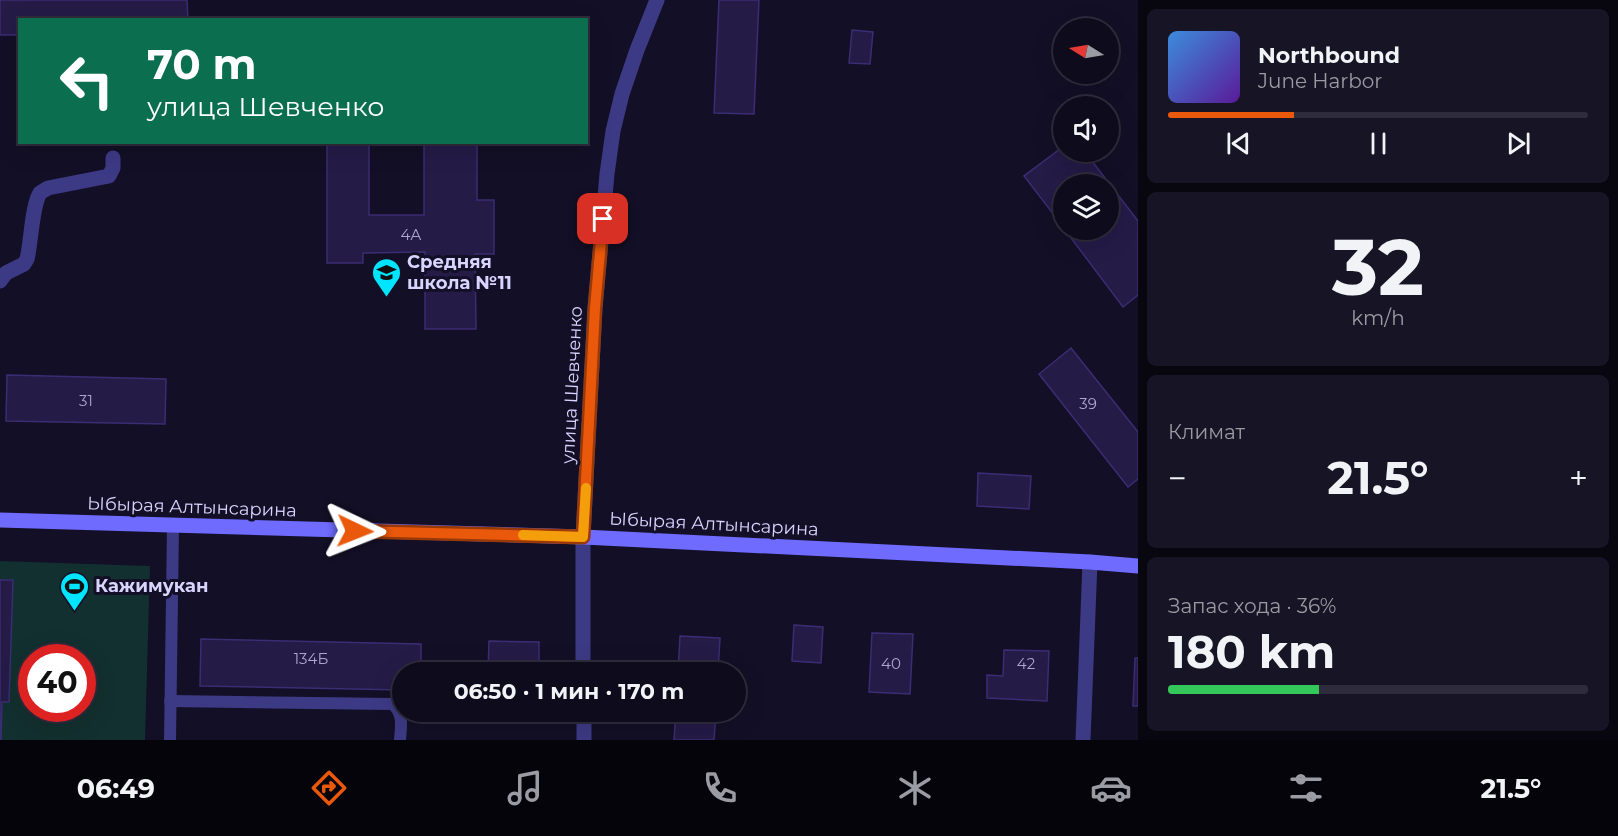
<!DOCTYPE html>
<html lang="ru">
<head>
<meta charset="utf-8">
<style>
  body { margin:0; font-family:Montserrat,sans-serif; background:#171425; color:#f1f3f6; height:100vh; display:flex; flex-direction:column; font-size:22px; white-space:nowrap }
  * { box-sizing:border-box; margin:0 }
  p { font-size:20px; color:#9b9ba3 }
  .icon { flex:none; width:33px; height:33px; fill:none; stroke:currentColor; stroke-width:2; stroke-linecap:round; stroke-linejoin:round }
  .map { position:relative; flex:1; overflow:hidden }
  .details { display:flex; flex-direction:column; gap:9px; padding:9px; background:#08060f; width:480px }
  .details>* { flex:none }
  .guide { position:absolute; left:18px; top:18px; width:570px; height:126px; border-radius:0px; box-shadow:0 6px 24px #0002,0 0 0 2px #2e2b3b; background:#0b6e4f; color:#fff; overflow:hidden }
  .needle { width:39px; rotate:281deg }
  .controls { position:absolute; left:1053px; top:18px; display:grid; gap:12px }
  .controls a { display:grid; place-items:center; width:66px; height:66px; border-radius:50%; background:#0e0b1c; box-shadow:0 6px 24px #0002,0 0 0 2px #2e2b3b; font-size:30px }
  .speed { position:absolute; left:18px; top:644px; display:flex; gap:12px; font-size:30px; font-weight:700; text-align:center }
  .speed>* { display:grid; place-content:center; width:78px; height:78px; border-radius:50%; background:#0e0b1c; box-shadow:0 6px 24px #0002,0 0 0 2px #2e2b3b; line-height:1 }
  .speed .limit { border:9px solid #d22; background:#fff; color:#111 }
  .pin { position:absolute; display:grid; place-items:center; width:51px; height:51px; color:#fff; margin:-26px; border-radius:12px; box-shadow:0 3px 9px #0006 }
  .me { position:absolute; width:66px; margin:-33px; rotate:92deg; stroke-linejoin:round; filter:drop-shadow(0 0 4px #0008) }
  .turn { display:flex; align-items:center; gap:21px; height:126px; padding:0 30px; font-size:27px }
  .turn .icon { width:78px; height:78px; stroke-width:2.5 }
  .turn b { display:block; font-size:42px; line-height:51px }
  .big { font-size:45px; font-weight:700; line-height:1.1 }
  .details .widget { flex:1; display:flex; flex-direction:column; justify-content:center; gap:9px; min-width:0; padding:0 21px; border-radius:9px; background:#171425 }
  .details .dial { align-items:center; gap:0 }
  .dial b { font-size:78px; line-height:1 }
  .song { display:flex; align-items:center; gap:18px }
  .cover { width:72px; height:72px; border-radius:9px; background:linear-gradient(135deg,hsl(210 70% 55%),hsl(270 70% 35%)) }
  .played { height:6px; border-radius:3px; background:linear-gradient(90deg,#ea580c 30%,#2e2b3b 30%) }
  .keys { display:flex; justify-content:space-around; direction:ltr }
  .heat { display:flex; justify-content:space-between; align-items:center; font-size:33px; direction:ltr }
  .charge { height:9px; border-radius:4px; background:linear-gradient(90deg,#34c759 36%,#2e2b3b 0) }
  .trip { position:absolute; left:392px; top:662px; width:354px; height:60px; border-radius:30px; background:#0e0b1c; box-shadow:0 6px 24px #0002,0 0 0 2px #2e2b3b; font-weight:700; line-height:60px; text-align:center }
  .dock { display:flex; height:96px; justify-content:space-around; align-items:center; background:#06040b; color:#9b9ba3 }
  .dock .icon { width:42px; height:42px }
  .dock .current { color:#ea580c }
  .dock b { font-size:27px; color:#f1f3f6 }
  main { display:flex; flex:1; min-height:0 }
  .map>svg:first-child { display:block }
  .green { fill:#12302f; fill-rule:evenodd }
  .building { fill:#241b47; stroke:#3b2d73; stroke-width:1.5 }
  .lines { fill:none; stroke-linecap:round; stroke-linejoin:round }
  .lane { stroke:#3d3a85; stroke-width:12 }
  .street { stroke:#3d3a85; stroke-width:15 }
  .secondary { stroke:#6f6bff; stroke-width:15 }
  .route-casing { stroke:#983908; stroke-width:15 }
  .route { stroke:#ea580c; stroke-width:10 }
  .slow { stroke:#f59e0b; stroke-width:10 }
  .labels { text-anchor:middle; dominant-baseline:central; stroke-width:6; stroke-linejoin:round; paint-order:stroke }
  .number-label { font-size:15px; fill:#aca6d1 }
  .poi-label { font-size:18px; font-weight:bold; fill:#d9d4ff; stroke:#130f26; text-anchor:start }
  .street-label { font-size:18px; fill:#d9d4ff; stroke:#130f26 }
</style>
</head>
<body>
<main>
<div class="map">
<svg width="1138" height="740" viewBox="0 0 1138 740">
  <rect width="100%" height="100%" fill="#130f26"/>
  <!-- green -->
  <path class="green" d="M0 561 150 566 145 740H0ZM32 657H82V708H32Z"/>
  <!-- building -->
  <g class="building">
    <path d="M0 0H187L188 20H20V35H0Z"/>
    <path d="M719 0H759L754 114 714 113Z"/>
    <path d="M852 30 873 32 870 64 849 63Z"/>
    <path d="M327 142H369V215H424V142H477V200H494V254H475L476 329H425V252L363 253V263H327Z"/>
    <path d="M1064 146V152H1085L1138 221V295L1123 307 1065 230H1108V184H1064V228L1024 176Z"/>
    <path d="M1071 348 1138 432V479L1128 487 1039 374Z"/>
    <path d="M7 375 166 379 165 424 6 421Z"/>
    <path d="M978 473 1031 476 1029 509 977 506Z"/>
    <path d="M0 580H13L9 702H2L1 740H0Z"/>
    <path d="M794 625 823 627 821 663 792 661Z"/>
    <path d="M872 633 913 634 910 694 869 692Z"/>
    <path d="M680 636 720 638 718 672H678Z"/>
    <path d="M201 639 421 644V672H402V690L200 686Z"/>
    <path d="M489 641 539 642V672H488Z"/>
    <path d="M1004 650 1049 651 1047 701 987 698V675L1003 676Z"/>
    <path d="M1135 658H1138V706H1133Z"/>
    <path d="M676 711H716L714 740H674Z"/>
  </g>
  <g class="lines">
    <!-- lane -->
    <g class="lane">
      <path d="M170 701 392 704C404 713 401 727 400 740"/>
      <path d="M170 740 173 526"/>
    </g>
    <!-- street -->
    <g class="street">
      <path d="M0 281 6 273 24 264 27 259C31 244 32 205 40 193 42 191 45 190 48 188L109 176 113 168V158"/>
      <path d="M583 672V537L595 308 607 174 613 131 622 94 637 50 657 0"/>
      <path d="M584 711V740"/>
      <path d="M1083 740 1090 562"/>
    </g>
    <!-- secondary -->
    <path class="secondary" d="M0 520 583 537 1090 562 1138 566"/>
  </g>
  <g class="lines">
    <defs>
      <path id="route" d="M355 531 583 537 595 308 603 219"/>
    </defs>
    <!-- route casing -->
    <use href="#route" class="route-casing"/>
    <!-- route -->
    <use href="#route" class="route"/>
    <!-- slow -->
    <path class="slow" d="M523 535 583 537 586 488"/>
  </g>
  <!-- icons -->
  <defs>
    <symbol id="school-pin" viewBox="-11 -11 22 30"><path d="M0 17L-7.5 6A9.5 9.5 0 1 1 7.5 6Z" fill="#00e5ff" stroke="#130f26"/><path d="M0-5L7-2L0 1L-7-2ZM-4 1L0 2.5L4 1V4Q0 6-4 4Z" fill="#111"/></symbol>
    <symbol id="stadium-pin" viewBox="-11 -11 22 30"><path d="M0 17L-7.5 6A9.5 9.5 0 1 1 7.5 6Z" fill="#00e5ff" stroke="#130f26"/><path d="M0-5a6.5 5 0 1 0 0 10a6.5 5 0 1 0 0-10ZM-3.5-1.8h7v3.6h-7Z" fill="#111"/></symbol>
  </defs>
  <g fill-rule="evenodd">
    <use href="#school-pin" x="370" y="256" width="33" height="45"/>
    <use href="#stadium-pin" x="58" y="570" width="33" height="45"/>
  </g>
  <g class="labels">
    <!-- number labels -->
    <g class="number-label">
      <text x="411" y="234">4А</text>
      <text x="86" y="400">31</text>
      <text x="1088" y="403">39</text>
      <text x="311" y="658">134Б</text>
      <text x="891" y="663">40</text>
      <text x="1026" y="663">42</text>
    </g>
    <!-- poi labels -->
    <g class="poi-label">
      <text x="407" y="262">Средняя<tspan x="407" dy="21">школа №11</tspan></text>
      <text x="95" y="586">Кажимукан</text>
    </g>
    <!-- street labels -->
    <g class="street-label">
      <text transform="translate(572 385) rotate(-87)">улица Шевченко</text>
      <text transform="translate(192 507) rotate(2)">Ыбырая Алтынсарина</text>
      <text transform="translate(714 524) rotate(3)">Ыбырая Алтынсарина</text>
    </g>
  </g>
</svg>
<div class="controls">
<a><svg class="needle" viewBox="-14 -14 28 28"><path d="M0-13l5 13h-10z" fill="#e53935"/><path d="M0 13l5-13h-10z" fill="#9b9ba3"/></svg></a>
<a><svg class="icon" aria-label="sound" viewBox="0 0 24 24"><path d="M4 9h4l5-4v14l-5-4H4zM17 9q2 3 0 6"/></svg></a>
<a><svg class="icon" aria-label="layers" viewBox="0 0 24 24"><path d="M12 4l9 5-9 5-9-5zM3 14l9 5 9-5"/></svg></a>
</div>
<div class="speed"><div class="limit">40</div></div>
<div class="pin" style="left:603px;top:219px;background:#d93025"><svg class="icon" aria-label="arrive" viewBox="0 0 24 24"><path d="M6 21V4h12l-3 4 3 4H6"/></svg></div>
<svg class="me" style="left:355px;top:531px" viewBox="-20 -20 40 40"><path d="M0-17L14 15 0 8-14 15z" fill="#ea580c" stroke="#fff" stroke-width="4"/></svg>
<div class="trip">06:50 · 1 мин · 170 m</div>
<div class="guide">
<div class="turn"><svg class="icon" aria-label="left" viewBox="0 0 24 24"><path d="M17 20v-9H6M10 6l-5 5 5 5"/></svg><div><b>70 m</b>улица Шевченко</div></div>
</div>
</div>
<section class="details">
<div class="widget">
<div class="song"><i class="cover"></i><div><b>Northbound</b><p>June Harbor</p></div></div>
<div class="played"></div>
<div class="keys"><svg class="icon" aria-label="previous" viewBox="0 0 24 24"><path d="M18 5L8 12l10 7zM5 5v14"/></svg><svg class="icon" aria-label="pause" viewBox="0 0 24 24"><path d="M8 5v14M16 5v14"/></svg><svg class="icon" aria-label="next" viewBox="0 0 24 24"><path d="M6 5l10 7-10 7zM19 5v14"/></svg></div>
</div>
<div class="widget dial"><b>32</b><p>km/h</p></div>
<div class="widget"><p>Климат</p>
<div class="heat"><a>−</a><b class="big">21.5°</b><a>+</a></div>
</div>
<div class="widget"><p>Запас хода · 36%</p><b class="big">180 km</b><div class="charge"></div></div>
</section>
</main>
<nav class="dock">
<b>06:49</b>
<svg class="icon current" aria-label="directions" viewBox="0 0 24 24"><path d="M12 3l9 9-9 9-9-9zM9 14v-3h6M13 9l2 2-2 2"/></svg>
<svg class="icon" aria-label="music" viewBox="0 0 24 24"><path d="M9 18V5l10-2v13"/><circle cx="6" cy="18" r="3"/><circle cx="16" cy="16" r="3"/></svg>
<svg class="icon" aria-label="phone" viewBox="0 0 24 24"><path d="M5 4h4l2 5-3 2q2 4 5 5l2-3 5 2v4C11 20 4 13 5 4z"/></svg>
<svg class="icon" aria-label="climate" viewBox="0 0 24 24"><path d="M12 3v18M4 7l16 10M4 17L20 7"/></svg>
<svg class="icon" aria-label="car" viewBox="0 0 24 24"><path d="M5 17H2v-5l4-1 3-4h7l3 4 3 1v5h-3M9 17h6M6 11h13"/><circle cx="7" cy="17" r="2"/><circle cx="17" cy="17" r="2"/></svg>
<svg class="icon" aria-label="filters" viewBox="0 0 24 24"><path d="M4 7h16M4 17h16"/><circle cx="9" cy="7" r="2"/><circle cx="15" cy="17" r="2"/></svg>
<b>21.5°</b>
</nav>
</body>
</html>
